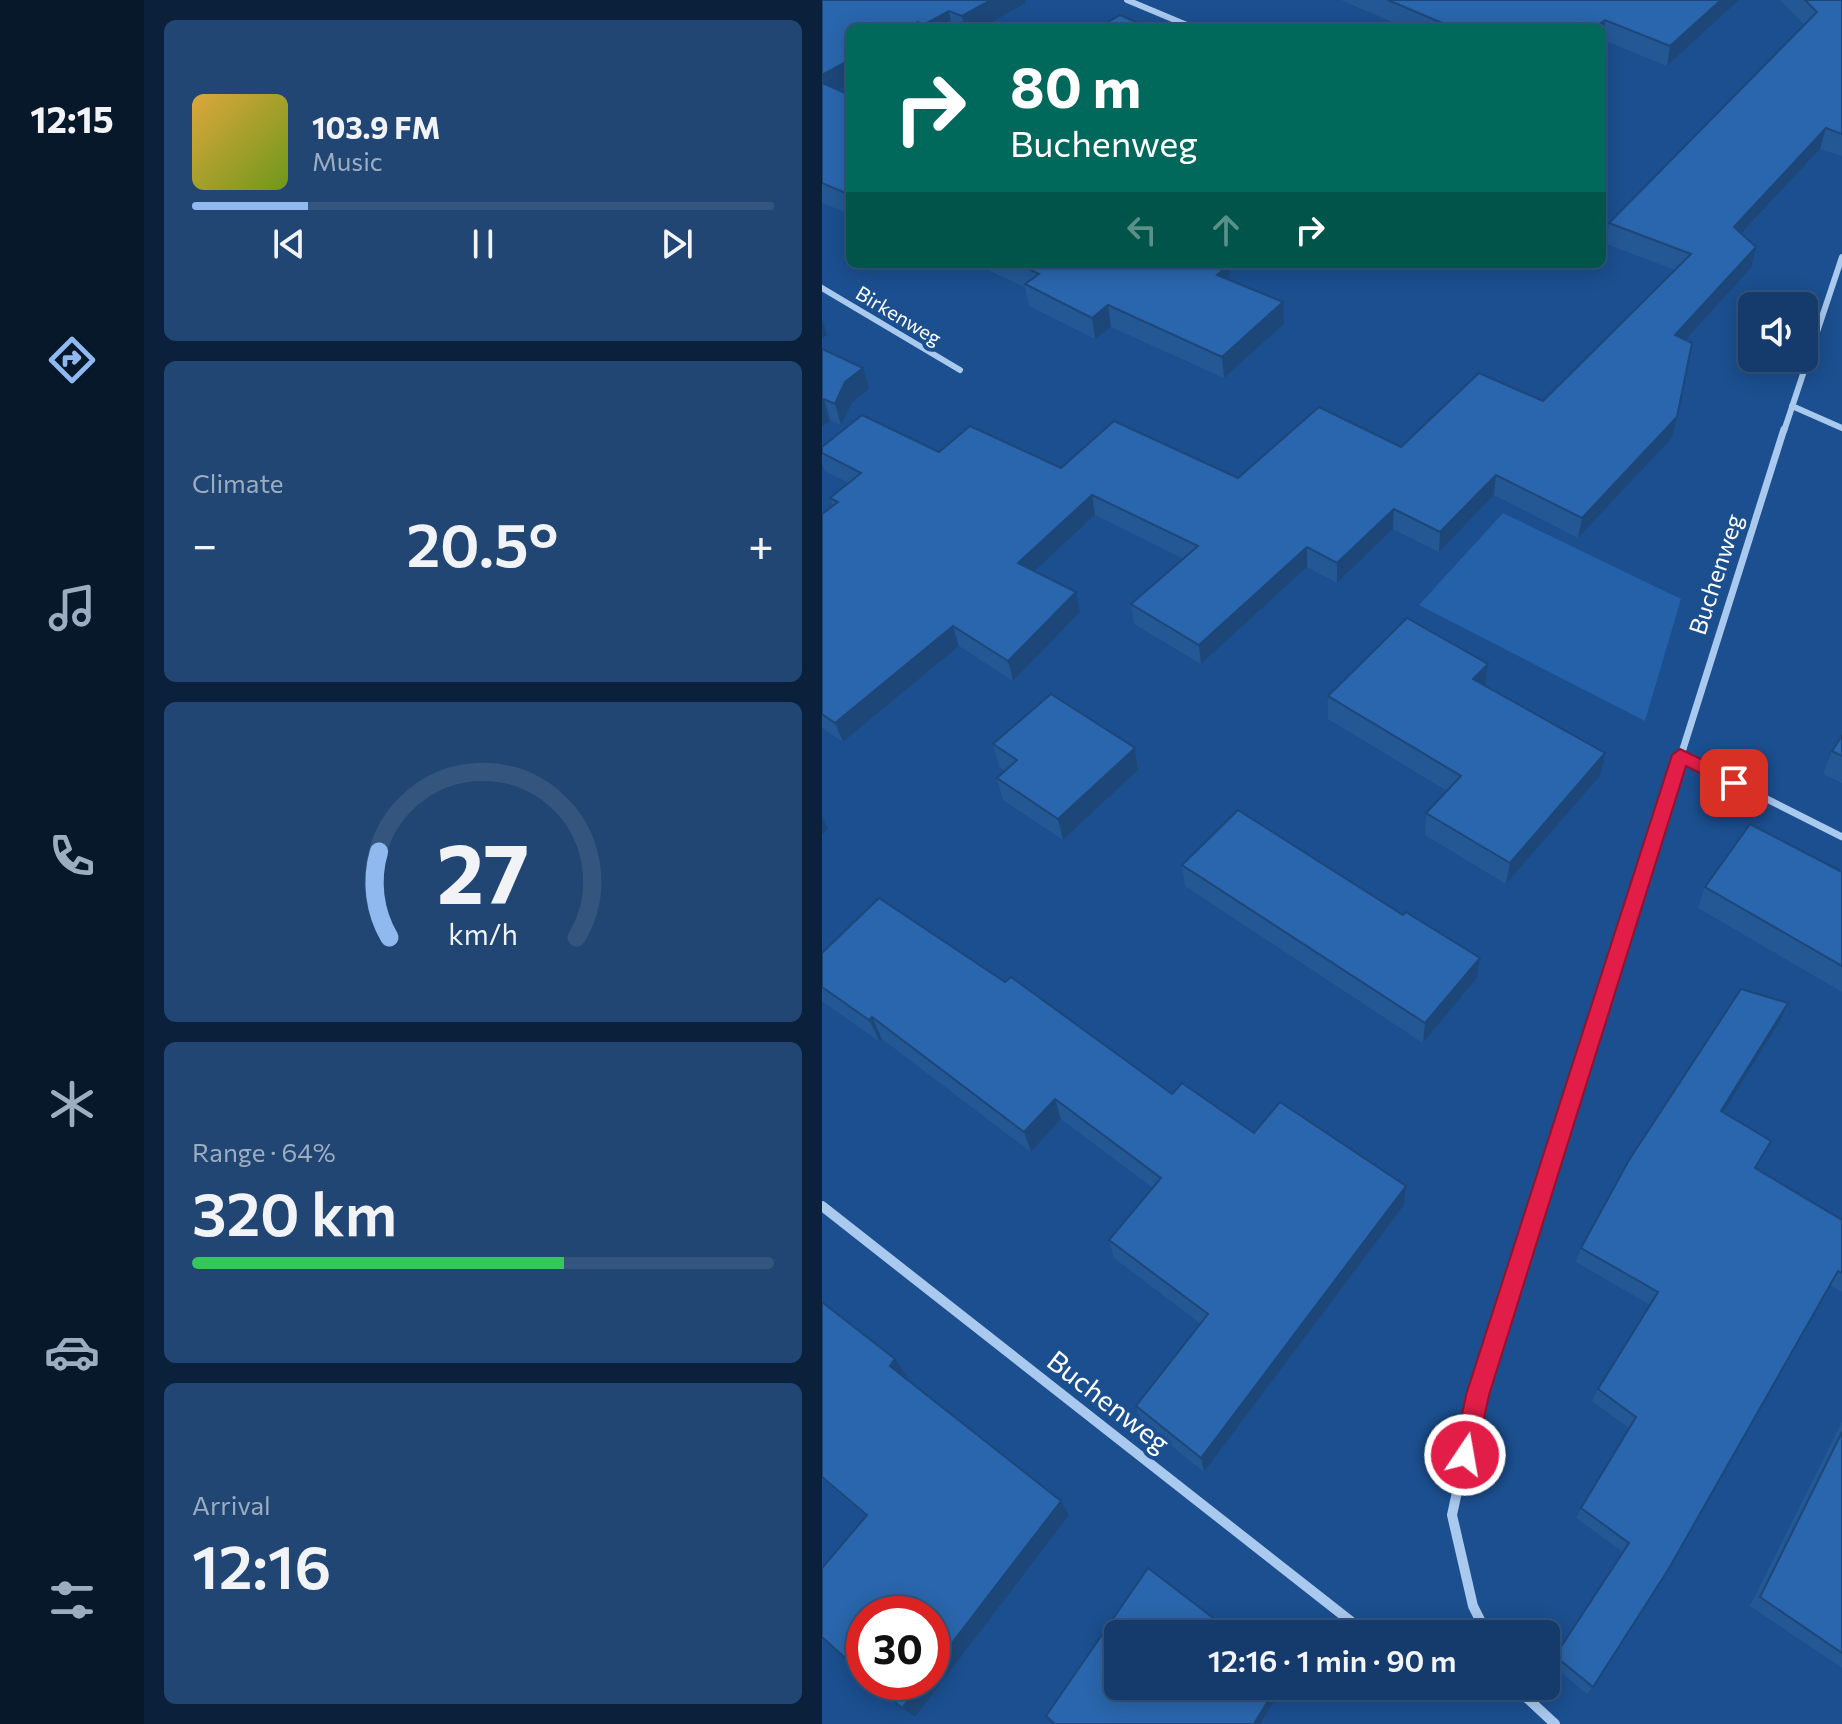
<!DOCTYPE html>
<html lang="en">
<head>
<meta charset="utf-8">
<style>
  body { margin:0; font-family:Commissioner,sans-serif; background:#214673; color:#f1f3f6; height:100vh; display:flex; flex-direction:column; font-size:30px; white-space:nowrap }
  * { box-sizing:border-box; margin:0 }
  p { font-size:26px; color:#9dadc1 }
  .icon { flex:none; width:44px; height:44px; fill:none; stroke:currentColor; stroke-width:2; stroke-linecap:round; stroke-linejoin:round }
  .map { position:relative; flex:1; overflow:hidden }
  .side { display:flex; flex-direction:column; gap:20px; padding:20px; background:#0b203b; width:678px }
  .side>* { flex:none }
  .top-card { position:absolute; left:24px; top:24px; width:760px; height:244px; border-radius:12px; box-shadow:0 4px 20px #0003,0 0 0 2px #33557e; background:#00695c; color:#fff; overflow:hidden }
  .fabs { position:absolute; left:916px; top:292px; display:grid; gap:16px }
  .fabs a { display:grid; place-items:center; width:80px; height:80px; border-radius:12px; background:#143b6b; box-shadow:0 4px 20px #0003,0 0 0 2px #33557e; font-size:40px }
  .speed { position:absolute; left:24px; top:1596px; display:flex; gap:16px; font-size:40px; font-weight:700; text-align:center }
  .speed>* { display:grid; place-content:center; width:104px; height:104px; border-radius:50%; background:#143b6b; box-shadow:0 4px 20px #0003,0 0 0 2px #33557e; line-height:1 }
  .speed .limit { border:12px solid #d22; background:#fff; color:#111 }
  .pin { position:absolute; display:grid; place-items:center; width:68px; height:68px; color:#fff; margin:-34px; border-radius:16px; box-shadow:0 4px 12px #0006 }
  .me { position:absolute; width:88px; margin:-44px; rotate:12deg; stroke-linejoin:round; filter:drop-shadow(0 0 6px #0008) }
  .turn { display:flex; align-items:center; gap:28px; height:168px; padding:0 32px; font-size:36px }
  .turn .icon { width:104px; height:104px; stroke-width:2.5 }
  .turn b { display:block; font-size:56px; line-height:68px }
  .lanes { display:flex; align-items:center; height:76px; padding:0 32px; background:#0003; justify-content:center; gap:40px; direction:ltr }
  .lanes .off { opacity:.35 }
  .big { font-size:60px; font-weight:600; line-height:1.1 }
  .side .tile { flex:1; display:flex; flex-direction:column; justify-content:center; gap:12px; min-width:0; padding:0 28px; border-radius:12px; background:#214673 }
  .side .dial { align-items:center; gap:0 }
  .dial svg { height:208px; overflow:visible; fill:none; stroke:#33557e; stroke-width:7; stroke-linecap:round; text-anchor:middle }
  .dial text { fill:#f1f3f6; stroke:none }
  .song { display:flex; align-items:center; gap:24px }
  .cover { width:96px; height:96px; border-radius:12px; background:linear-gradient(135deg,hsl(40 70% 55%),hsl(80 70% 35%)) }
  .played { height:8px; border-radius:4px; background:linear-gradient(90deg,#90b9f0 20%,#33557e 20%) }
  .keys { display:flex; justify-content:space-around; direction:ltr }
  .heat { display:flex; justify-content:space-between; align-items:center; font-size:44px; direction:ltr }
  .charge { height:12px; border-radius:6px; background:linear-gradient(90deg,#34c759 64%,#33557e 0) }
  .trip { position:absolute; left:282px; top:1620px; width:456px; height:80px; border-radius:12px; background:#143b6b; box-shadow:0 4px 20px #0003,0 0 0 2px #33557e; font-weight:600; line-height:80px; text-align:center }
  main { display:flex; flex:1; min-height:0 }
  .dock { display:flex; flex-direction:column; width:144px; justify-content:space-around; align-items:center; background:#08182b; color:#9dadc1 }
  .dock .icon { width:56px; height:56px }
  .dock .current { color:#90b9f0 }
  .dock b { font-size:36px; color:#f1f3f6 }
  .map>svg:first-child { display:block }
  .green { fill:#2461a8 }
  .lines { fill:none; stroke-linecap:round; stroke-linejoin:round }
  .street-far2 { stroke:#a9c9ee; stroke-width:6 }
  .street-far1 { stroke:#a9c9ee; stroke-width:7 }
  .street { stroke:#a9c9ee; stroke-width:10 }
  .wall { fill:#245895 }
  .shaded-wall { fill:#1d4779 }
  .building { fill:#2a66ad; stroke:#1d4779; stroke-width:2 }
  .route { fill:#e11d48; stroke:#92132f; stroke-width:2 }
  .labels { text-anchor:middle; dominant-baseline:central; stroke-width:8; stroke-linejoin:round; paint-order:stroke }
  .far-street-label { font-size:20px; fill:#fff; stroke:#1b4f8f }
  .street-label { font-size:24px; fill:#fff; stroke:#1b4f8f }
  .near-street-label { font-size:28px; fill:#fff; stroke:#1b4f8f }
</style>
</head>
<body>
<main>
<nav class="dock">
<b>12:15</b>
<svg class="icon current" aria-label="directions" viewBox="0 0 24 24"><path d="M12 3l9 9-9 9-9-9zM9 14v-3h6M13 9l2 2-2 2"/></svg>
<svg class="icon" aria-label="music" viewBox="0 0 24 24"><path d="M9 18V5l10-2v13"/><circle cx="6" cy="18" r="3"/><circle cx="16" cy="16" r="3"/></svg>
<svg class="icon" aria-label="phone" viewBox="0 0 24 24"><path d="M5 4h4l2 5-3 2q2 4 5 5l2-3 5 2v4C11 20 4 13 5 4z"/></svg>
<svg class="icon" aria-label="climate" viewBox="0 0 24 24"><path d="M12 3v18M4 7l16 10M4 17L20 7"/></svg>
<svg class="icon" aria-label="car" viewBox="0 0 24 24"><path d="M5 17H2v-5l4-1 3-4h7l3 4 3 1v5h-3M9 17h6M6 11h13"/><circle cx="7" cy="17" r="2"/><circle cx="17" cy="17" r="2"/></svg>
<svg class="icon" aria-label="filters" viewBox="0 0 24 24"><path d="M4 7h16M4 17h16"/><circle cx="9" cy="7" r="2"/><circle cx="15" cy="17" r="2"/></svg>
</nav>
<section class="side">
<div class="tile">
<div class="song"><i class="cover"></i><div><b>103.9 FM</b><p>Music</p></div></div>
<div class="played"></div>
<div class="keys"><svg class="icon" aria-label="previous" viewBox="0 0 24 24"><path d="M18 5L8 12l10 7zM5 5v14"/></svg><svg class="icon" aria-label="pause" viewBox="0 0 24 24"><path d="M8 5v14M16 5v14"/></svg><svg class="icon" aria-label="next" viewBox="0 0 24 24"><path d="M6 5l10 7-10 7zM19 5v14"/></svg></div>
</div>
<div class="tile"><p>Climate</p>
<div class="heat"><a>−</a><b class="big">20.5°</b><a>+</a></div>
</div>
<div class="tile dial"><svg viewBox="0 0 100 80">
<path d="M14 69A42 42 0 1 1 86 69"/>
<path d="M14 69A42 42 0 0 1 10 36" stroke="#90b9f0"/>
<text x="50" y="56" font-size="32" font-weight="700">27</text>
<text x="50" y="72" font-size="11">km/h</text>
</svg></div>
<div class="tile"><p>Range · 64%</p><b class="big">320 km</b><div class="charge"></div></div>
<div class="tile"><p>Arrival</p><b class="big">12:16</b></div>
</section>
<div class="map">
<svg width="1020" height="1724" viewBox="0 0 1020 1724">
  <rect width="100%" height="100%" fill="#1b4f8f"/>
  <!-- green -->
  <path class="green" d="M681 513 859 599 823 721 597 605Z"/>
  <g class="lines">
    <!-- street-far2 -->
    <g class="street-far2">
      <path d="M305 0 372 28"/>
      <path d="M0 288 138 370"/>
      <path d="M970 406 1020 428"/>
      <path d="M962 431 1020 257"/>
    </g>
    <!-- street-far1 -->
    <g class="street-far1">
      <path d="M858 755 1020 837"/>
      <path d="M784 993 962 429"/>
    </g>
    <!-- street -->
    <g class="street">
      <path d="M0 1206 545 1634"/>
      <path d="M665 1634 651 1606 630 1515 656 1395 784 991"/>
      <path d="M692 1686 733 1724"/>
    </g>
  </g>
  <!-- wall -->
  <g class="wall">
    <path d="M0 0H203L204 3 160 28H28V84L17 91 28 95V214L0 203Z"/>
    <path d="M519 0H917L845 66 781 40 780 28H584Z"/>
    <path d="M958 0H1020V156L998 149 920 234 929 268 864 340 850 438 756 538 672 495 617 552 571 529 515 583 485 567 379 664 312 624 309 604 362 559 273 515 213 571 254 592 258 612 191 681 137 646 21 742 0 728V514L11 506 8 498 27 483 3 471 0 463V447L117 452 239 468 416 478 579 447 721 401 853 270 784 244 787 223 982 24Z"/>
    <path d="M153 264H405L408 280 462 324 402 378 289 327 273 339 207 306 203 287Z"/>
    <path d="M0 349 47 389 30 403 19 425 8 420 0 427Z"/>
    <path d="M666 664 663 685 778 776 684 884 603 835 604 813 625 791 506 719V696Z"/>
    <path d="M1020 736V783L1001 774 1010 751Z"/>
    <path d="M171 744 313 748 316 770 241 840 181 800 175 778 183 771 177 767Z"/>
    <path d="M360 865 581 915 658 958 655 978 601 1043 363 886Z"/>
    <path d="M1020 872V992L876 908 883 887Z"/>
    <path d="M0 953 350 1094 432 1133 584 1186 582 1205 382 1472 319 1421 314 1406 379 1324 292 1258 287 1240 331 1188 239 1119 209 1152 60 1039 58 1042 0 1001Z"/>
    <path d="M958 1021 901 1112 941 1156 934 1169 1020 1220V1292L1008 1285 771 1687 765 1694 728 1663 801 1552 754 1518 807 1428 770 1401 776 1389 828 1305 754 1262 759 1248Z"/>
    <path d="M0 1302 85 1376 84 1378 239 1501 247 1515 93 1717 80 1708 44 1516 0 1479Z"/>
    <path d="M1020 1422V1668L928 1606Z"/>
  </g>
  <!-- shaded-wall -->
  <g class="shaded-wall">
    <path d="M169 0H203L204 3 160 28H142L140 16Z"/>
    <path d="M899 0H917L845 66 848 46Z"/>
    <path d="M127 11 130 28H102L101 25Z"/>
    <path d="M783 20 781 40H780V28H771Z"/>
    <path d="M96 22 97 28H86Z"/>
    <path d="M28 60V84L0 100V75Z"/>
    <path d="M1004 128 998 149 907 247 912 227Z"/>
    <path d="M934 247 929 268 849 356 853 335Z"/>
    <path d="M407 265 408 287 395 275Z"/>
    <path d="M461 302 462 324 402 378 400 357Z"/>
    <path d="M286 305 289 327 273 339 270 318Z"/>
    <path d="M0 318 5 335 0 339Z"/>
    <path d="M41 368 47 389 30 403 19 425 13 404 23 382Z"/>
    <path d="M2 399 8 420 0 427V400Z"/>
    <path d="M855 417 850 438 756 538 760 518Z"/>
    <path d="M674 475 672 495 617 552 618 532Z"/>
    <path d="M270 495 273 515 200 583 196 563Z"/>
    <path d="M572 509 571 529 515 583V563Z"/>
    <path d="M485 547V567L379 664 377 645Z"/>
    <path d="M254 592 258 612 191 681 186 661Z"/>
    <path d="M131 626 137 646 21 742 13 723Z"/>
    <path d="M666 664 663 686 651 679Z"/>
    <path d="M313 748 316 770 241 840 236 819Z"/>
    <path d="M783 753 778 776 684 884 688 863Z"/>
    <path d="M0 815 6 829 0 835Z"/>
    <path d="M658 958 655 978 601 1043 603 1023Z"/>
    <path d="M966 1003 958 1021 892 1127 899 1111Z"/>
    <path d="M50 1017 60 1039 58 1042 47 1020Z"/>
    <path d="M233 1099 239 1119 209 1152 202 1132Z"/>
    <path d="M584 1186 582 1205 382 1472 379 1458Z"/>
    <path d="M73 1359 85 1376 80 1382 68 1366Z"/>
    <path d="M239 1501 247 1515 93 1717 80 1708 100 1682H110V1669Z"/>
    <path d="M455 1686H461L438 1724H432Z"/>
  </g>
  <!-- building -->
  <g class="building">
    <path d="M0 0H169L140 16 127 11 101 25 96 22 86 28H28V60L0 75Z"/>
    <path d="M566 0H899L848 46 783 20 771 28H632Z"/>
    <path d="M983 0H1020V134L1004 128 912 227 934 247 853 335 870 343 855 417 760 518 674 475 618 532 572 509 515 563 485 547 377 645 309 604 376 546 270 495 196 563 254 592 186 661 131 626 13 723 0 714V514L16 502 8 498 39 473 0 453V447L40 415 117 452 148 426 239 468 292 421 416 478 497 407 579 447 657 373 721 401 869 254 787 223 995 12Z"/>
    <path d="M298 15 328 28H276Z"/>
    <path d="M0 83 28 95V195L0 183Z"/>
    <path d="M196 264H405L407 265 395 275 461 302 400 357 286 305 270 318 203 284 217 274Z"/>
    <path d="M0 349 41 368 23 382 13 404 2 399 0 400Z"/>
    <path d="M585 618 666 664 651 679 783 753 688 863 604 813 639 776 506 696Z"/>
    <path d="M229 694 313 748 236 819 175 778 195 760 171 744Z"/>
    <path d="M1020 736V756L1010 751Z"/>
    <path d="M416 810 581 915 584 912 658 958 603 1023 360 865Z"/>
    <path d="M928 824 1020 872V966L883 887Z"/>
    <path d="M57 898 183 982 189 977 350 1094 360 1083 432 1133 458 1102 584 1186 379 1458 314 1406 386 1314 287 1240 339 1178 233 1099 202 1132 50 1017 47 1020 0 987V953Z"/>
    <path d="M919 989 966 1003 899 1111 949 1141 933 1168 1020 1220V1273L1016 1271 846 1570 771 1687 733 1656 807 1543 759 1508 814 1417 776 1389 836 1292 759 1248 807 1160Z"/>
    <path d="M0 1302 73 1359 68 1366 239 1501 110 1669V1614H42V1675L0 1637V1568L45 1515 0 1477Z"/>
    <path d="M1020 1432V1653L938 1597Z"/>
    <path d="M326 1568 412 1634H296V1686H455L432 1724H233L224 1716Z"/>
    <path d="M50 1682H100L80 1708Z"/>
  </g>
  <!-- route -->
  <path class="route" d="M858 749 918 778 921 783 912 790 864 766 667 1395 654 1455 651 1463 643 1467 635 1463 632 1455 644 1395 850 755Z"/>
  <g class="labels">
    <!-- far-street labels -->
    <g class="far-street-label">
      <text transform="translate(77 315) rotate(31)">Birkenweg</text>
    </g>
    <!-- street labels -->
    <g class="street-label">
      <text transform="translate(893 574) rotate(-72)">Buchenweg</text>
    </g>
    <!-- near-street labels -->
    <g class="near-street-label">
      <text transform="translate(287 1401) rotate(38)">Buchenweg</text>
    </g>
  </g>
</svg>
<div class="fabs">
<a><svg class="icon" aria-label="sound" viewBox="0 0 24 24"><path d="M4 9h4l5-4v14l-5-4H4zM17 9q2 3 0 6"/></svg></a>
</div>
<div class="speed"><div class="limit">30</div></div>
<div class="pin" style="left:912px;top:783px;background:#d93025"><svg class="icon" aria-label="arrive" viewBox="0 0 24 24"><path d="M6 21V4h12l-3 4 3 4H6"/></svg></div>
<svg class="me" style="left:643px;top:1455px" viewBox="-20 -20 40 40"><circle r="17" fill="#e11d48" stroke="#fff" stroke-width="3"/><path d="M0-11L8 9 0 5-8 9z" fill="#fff"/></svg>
<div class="trip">12:16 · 1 min · 90 m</div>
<div class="top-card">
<div class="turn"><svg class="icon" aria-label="right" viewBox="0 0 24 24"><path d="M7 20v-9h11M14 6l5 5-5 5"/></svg><div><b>80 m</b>Buchenweg</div></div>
<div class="lanes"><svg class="icon off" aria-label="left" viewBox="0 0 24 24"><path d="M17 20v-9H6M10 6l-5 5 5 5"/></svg><svg class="icon off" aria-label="ahead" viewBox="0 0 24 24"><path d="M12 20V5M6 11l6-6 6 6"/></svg><svg class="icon" aria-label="right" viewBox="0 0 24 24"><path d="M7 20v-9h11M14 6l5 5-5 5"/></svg></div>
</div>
</div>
</main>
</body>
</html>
